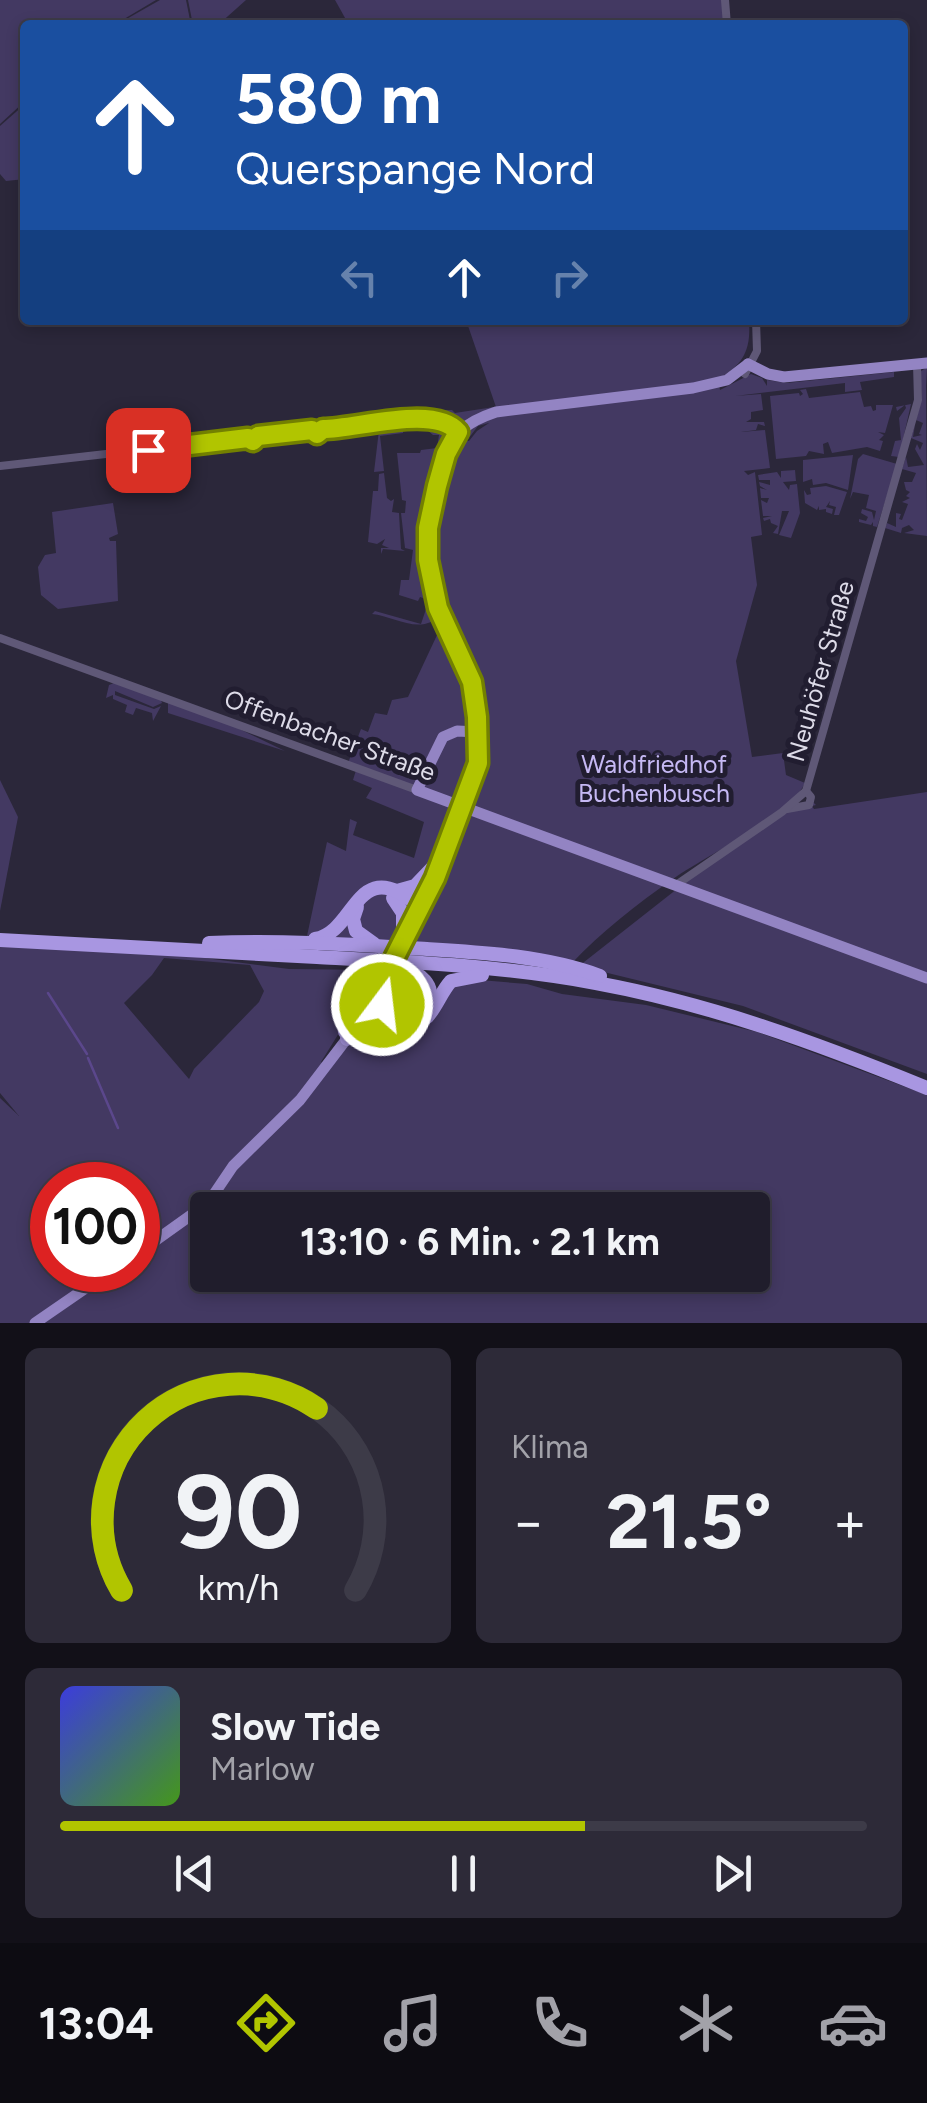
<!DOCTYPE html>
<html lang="de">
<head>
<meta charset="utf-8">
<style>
  body { margin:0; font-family:Figtree,sans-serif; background:#2d2a38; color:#f1f3f6; height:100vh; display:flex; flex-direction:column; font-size:38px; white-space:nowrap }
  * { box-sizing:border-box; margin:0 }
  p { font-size:32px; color:#a2a2a9 }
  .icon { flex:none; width:55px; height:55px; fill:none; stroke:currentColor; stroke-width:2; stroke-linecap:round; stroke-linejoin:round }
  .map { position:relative; height:1323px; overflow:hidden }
  .side { display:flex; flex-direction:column; gap:25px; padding:25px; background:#121018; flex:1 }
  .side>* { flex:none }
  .top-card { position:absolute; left:20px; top:20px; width:888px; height:305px; border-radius:10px; box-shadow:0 5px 15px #0003,0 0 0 2px #3d3b48; background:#1a4fa0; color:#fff; overflow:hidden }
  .speed { position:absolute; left:30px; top:1162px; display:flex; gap:20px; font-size:50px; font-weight:700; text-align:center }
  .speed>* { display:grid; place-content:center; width:130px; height:130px; border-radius:50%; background:#201d2c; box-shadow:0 5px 15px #0003,0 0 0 2px #3d3b48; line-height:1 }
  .speed .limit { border:15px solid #d22; background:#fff; color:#111 }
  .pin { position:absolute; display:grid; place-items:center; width:85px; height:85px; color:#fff; margin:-42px; border-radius:20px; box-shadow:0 5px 15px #0006 }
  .me { position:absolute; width:110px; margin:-55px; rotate:15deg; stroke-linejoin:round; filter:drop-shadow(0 0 8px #0008) }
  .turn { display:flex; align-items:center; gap:35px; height:210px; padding:0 50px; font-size:45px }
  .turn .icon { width:130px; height:130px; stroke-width:2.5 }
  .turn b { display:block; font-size:70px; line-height:85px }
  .lanes { display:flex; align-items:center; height:95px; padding:0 50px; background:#0003; justify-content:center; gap:50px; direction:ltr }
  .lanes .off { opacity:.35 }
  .big { font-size:75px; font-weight:700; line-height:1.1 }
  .side .tile { flex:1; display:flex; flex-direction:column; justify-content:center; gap:15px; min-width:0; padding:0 35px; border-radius:15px; background:#2d2a38 }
  .side .dial { align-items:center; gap:0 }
  .dial svg { height:260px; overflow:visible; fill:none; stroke:#3d3b48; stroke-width:7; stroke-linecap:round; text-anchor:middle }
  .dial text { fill:#f1f3f6; stroke:none }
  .song { display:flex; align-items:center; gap:30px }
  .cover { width:120px; height:120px; border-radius:15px; background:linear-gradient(135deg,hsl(240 70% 55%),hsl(100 70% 35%)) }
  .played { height:10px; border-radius:5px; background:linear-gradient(90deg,#b1c500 65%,#3d3b48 65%) }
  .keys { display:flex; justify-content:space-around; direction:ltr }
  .heat { display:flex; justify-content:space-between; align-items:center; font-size:55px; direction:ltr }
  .side .tiles { flex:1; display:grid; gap:25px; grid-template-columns:1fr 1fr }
  .tile:last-child { grid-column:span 2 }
  .trip { position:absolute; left:190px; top:1192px; width:580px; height:100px; border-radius:10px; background:#201d2c; box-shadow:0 5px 15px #0003,0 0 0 2px #3d3b48; font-weight:700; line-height:100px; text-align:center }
  .dock { display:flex; height:160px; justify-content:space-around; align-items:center; background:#0d0c12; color:#a2a2a9 }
  .dock .icon { width:70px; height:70px }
  .dock .selected { color:#b1c500 }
  .dock b { font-size:45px; color:#f1f3f6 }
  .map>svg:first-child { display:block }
  .green { fill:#433962; fill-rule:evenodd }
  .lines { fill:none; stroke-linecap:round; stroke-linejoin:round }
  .stream { stroke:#5b478c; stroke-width:2.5 }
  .minor { stroke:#5f5877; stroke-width:8 }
  .major { stroke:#9384c3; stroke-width:11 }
  .highway { stroke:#a896e1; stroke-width:14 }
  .major-bridge { stroke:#9384c3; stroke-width:11 }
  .route-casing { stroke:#738000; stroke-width:25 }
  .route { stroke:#b1c500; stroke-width:18 }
  .labels { text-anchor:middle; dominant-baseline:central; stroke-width:10; stroke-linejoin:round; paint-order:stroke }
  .street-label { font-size:25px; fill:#dddbe8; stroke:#211d30 }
  .park-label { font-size:25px; fill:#c6b9f4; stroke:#211d30 }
</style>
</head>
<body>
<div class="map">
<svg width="927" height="1323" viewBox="0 0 927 1323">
  <rect width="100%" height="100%" fill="#2b273a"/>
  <!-- green -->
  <g class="green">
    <path d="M0 0H156L114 25H25V101L0 124Z"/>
    <path d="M160 0H186L191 25H116Z"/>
    <path d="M188 0H246L218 25H193Z"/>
    <path d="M335 0H722L724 25H349Z"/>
    <path d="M25 104V179L6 181 0 174V126Z"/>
    <path d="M466 320H749C751 350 744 364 718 379L720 390 751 374 762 378 767 386V380L786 383 894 372V377L860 382 862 390 845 392V383L735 396 761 394 763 410 751 412V419L746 422H764L765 426 758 424 756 430 741 432 765 430 770 468 744 471 748 475 755 472 762 535 751 537 757 585 736 661 752 757 783 753 786 775 805 783C790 816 705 856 673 879 637 904 601 932 571 964L360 939 322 941 329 933 307 936 327 842 346 851 350 819 357 822 353 835 414 858 424 822 366 798 372 788 353 780 357 767 348 763 361 729 368 732 375 713 387 715 392 700 408 697 438 633 444 632C431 559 421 508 458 440L469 441 477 431 489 423 478 426 468 439 460 438 496 407Z"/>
    <path d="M927 367 926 386 927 536 904 533 914 530 909 525 902 528 901 533 885 528 887 523 896 527V513L901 514 899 519 902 520 908 504 902 502 910 498 906 496 910 492 906 490 904 482H912L916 473 902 469 906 457 908 467 924 465 915 449 917 444 920 450 923 443 911 438 915 425 913 437 922 435 919 434 923 423 916 420 922 398 920 372Z"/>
    <path d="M806 389 809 398 860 392 864 407 871 406 873 411 876 410V405H893L885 433 878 432 884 435 879 440 883 441 880 451 867 447 832 453 828 442 823 444 824 454 809 451 806 456 776 459 770 396 799 393 800 396 803 394 800 390Z"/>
    <path d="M911 404 899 457 891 456 895 441 901 440 899 418 906 408 905 405 897 411 896 407Z"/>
    <path d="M494 407 461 425 436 414 415 415 408 411 452 410 455 413Z"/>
    <path d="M434 424 443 427 450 436 430 505 437 618C418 634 393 616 372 614L375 611 421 624 429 600 420 597 418 601 399 595 401 580H409L413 550 405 548 401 513H405L406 501 402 500 397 453H420L421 450 437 448 439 435H433L426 429 410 431V425Z"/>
    <path d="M403 426V433L380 436 384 471 374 472 379 430Z"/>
    <path d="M863 454 897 464 877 527 873 526V522L871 525 859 522V519L866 521 868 517 861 513 862 509 872 512 874 520 876 511 866 508 869 495 853 492 850 499 858 459Z"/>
    <path d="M853 455 848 490 826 483 813 485 812 479 803 482V460Z"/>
    <path d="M795 470 796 481 783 482 789 490 790 485 797 484 800 513 791 538 779 535 789 511H782L778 534 773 533 778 526 771 523 770 519 764 521 763 518 772 516H763L761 500 767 503 769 498H761L760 488 767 490 760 486 759 482 770 485V480H759L758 475 777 472 781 478V471Z"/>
    <path d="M384 473 387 498 391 501 394 499 392 512 399 513 401 549 405 551 383 549 381 554V548H389L382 545 385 539 377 544 368 542 373 491H378L379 474Z"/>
    <path d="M826 486 847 492 839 515H834L836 507 829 505 830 501 826 507 833 509 832 514 826 512V509L819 510V506L817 510 805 503 804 490 807 495 811 494 810 488Z"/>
    <path d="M113 503 118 534 109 538 110 541H116L118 601 58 609 41 595 38 567 45 555 56 553 52 512Z"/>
    <path d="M114 683 161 700 162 703 153 707 115 691V695L154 709 161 706 153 721 152 713 136 708 133 715 125 712 127 705 113 699V695L106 698 109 685Z"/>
    <path d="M168 702 229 724 285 751 168 713Z"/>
    <path d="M0 780 18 817 0 911Z"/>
    <path d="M927 792V1074L743 1006 579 966 710 863 788 810 813 802 816 805 812 806 814 809Z"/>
    <path d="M0 944 190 956 289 969 373 970 367 988 321 1062 330 1068C358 1033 360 1030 406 1030L445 992 468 979 527 984 562 994 646 1005 757 1032 927 1095V1323H0V1098L19 1116 0 1093ZM164 958 250 965 264 991 259 1002 194 1069 189 1079 124 1003 152 975ZM52 1185H138V1270H52ZM208 1210H752V1275H208Z"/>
    <path d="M395 971 421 981 425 1006 413 1017 394 1014 384 991Z"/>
  </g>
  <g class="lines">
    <!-- stream -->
    <g class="stream">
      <path d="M48 993 87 1054"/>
      <path d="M88 1058 118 1128"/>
    </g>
    <!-- minor -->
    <g class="minor">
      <path d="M725 0 727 25"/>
      <path d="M745 374 757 351 756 320"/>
      <path d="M0 466 238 439 248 437 252 430 258 436 312 430 317 434 323 429C354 429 443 404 459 434"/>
      <path d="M0 638 417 790"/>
      <path d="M787 809 809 805 811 797 806 791"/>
      <path d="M676 885 782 812 806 791 918 400 917 364"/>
    </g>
    <!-- major -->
    <g class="major">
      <path d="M748 364 768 374 784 377 927 363"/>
      <path d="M478 732 457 731 443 737 417 790 927 978"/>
      <path d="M465 803C478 767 481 735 475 698 468 659 444 628 433 591 420 548 430 463 462 430 471 421 484 416 496 412L693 388 727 380 748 364"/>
      <path d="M432 872 457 811"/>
      <path d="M138 1253 208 1203 233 1166 300 1100 352 1032"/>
      <path d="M35 1323 112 1270"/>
    </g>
    <!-- highway -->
    <g class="highway">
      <path d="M397 891 415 886 436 864"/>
      <path d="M393 898 403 913V932"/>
      <path d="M357 907 353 919 356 931 374 944"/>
      <path d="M406 938 418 912V905L423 901 435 878"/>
      <path d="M315 939C357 932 355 853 418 905"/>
      <path d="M0 940C106 946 212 951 317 957 411 962 504 966 596 983 711 1004 819 1044 927 1088"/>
      <path d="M209 943C276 940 343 944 410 948 472 952 541 954 600 976"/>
      <path d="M399 969C421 972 436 984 428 1007"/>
      <path d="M382 981 381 1002 390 1015"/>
      <path d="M367 1008C381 1024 408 1035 427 1017 437 1006 441 992 451 981L482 975"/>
      <path d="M345 1032 367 1008 380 975"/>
      <path d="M347 1039 367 1026 387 1024"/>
    </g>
    <!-- major-bridge -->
    <g class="major-bridge">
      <path d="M457 811 460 801"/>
      <path d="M381 973 400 938"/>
    </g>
  </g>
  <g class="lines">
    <defs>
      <path id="route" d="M148 450 248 438 253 441 258 436 312 430 317 434 323 429C357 429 435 404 458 432L446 454 437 486 428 528V560L438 608 472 682 477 717 478 763 435 878 382 982V1005"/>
    </defs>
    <!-- route casing -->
    <use href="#route" class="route-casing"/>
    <!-- route -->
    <use href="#route" class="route"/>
  </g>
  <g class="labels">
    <!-- street labels -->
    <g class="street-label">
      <text transform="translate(820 671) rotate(-74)">Neuhöfer Straße</text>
      <text transform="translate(330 735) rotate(20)">Offenbacher Straße</text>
    </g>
    <!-- park labels -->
    <g class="park-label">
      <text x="654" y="764">Waldfriedhof<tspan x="654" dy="29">Buchenbusch</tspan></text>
    </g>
  </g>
</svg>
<div class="speed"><div class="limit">100</div></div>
<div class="pin" style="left:148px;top:450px;background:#d93025"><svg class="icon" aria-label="arrive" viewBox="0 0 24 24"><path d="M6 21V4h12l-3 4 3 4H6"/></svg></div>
<svg class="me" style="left:382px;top:1005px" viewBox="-20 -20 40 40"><circle r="17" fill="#b1c500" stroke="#fff" stroke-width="3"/><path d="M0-11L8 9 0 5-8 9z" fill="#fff"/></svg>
<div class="trip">13:10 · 6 Min. · 2.1 km</div>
<div class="top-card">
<div class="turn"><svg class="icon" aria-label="ahead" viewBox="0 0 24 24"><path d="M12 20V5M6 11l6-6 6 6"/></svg><div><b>580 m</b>Querspange Nord</div></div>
<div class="lanes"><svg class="icon off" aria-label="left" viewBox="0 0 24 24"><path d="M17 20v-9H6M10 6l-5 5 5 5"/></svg><svg class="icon" aria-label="ahead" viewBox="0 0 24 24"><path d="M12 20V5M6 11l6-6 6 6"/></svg><svg class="icon off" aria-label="right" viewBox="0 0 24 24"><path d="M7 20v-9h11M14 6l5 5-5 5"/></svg></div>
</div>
</div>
<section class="side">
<div class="tiles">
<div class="tile dial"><svg viewBox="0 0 100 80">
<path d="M14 69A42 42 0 1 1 86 69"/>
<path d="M14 69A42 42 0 0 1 74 13" stroke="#b1c500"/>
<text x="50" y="56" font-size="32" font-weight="700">90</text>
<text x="50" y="72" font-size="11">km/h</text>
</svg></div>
<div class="tile"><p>Klima</p>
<div class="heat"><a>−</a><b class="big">21.5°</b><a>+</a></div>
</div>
<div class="tile">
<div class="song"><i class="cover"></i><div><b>Slow Tide</b><p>Marlow</p></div></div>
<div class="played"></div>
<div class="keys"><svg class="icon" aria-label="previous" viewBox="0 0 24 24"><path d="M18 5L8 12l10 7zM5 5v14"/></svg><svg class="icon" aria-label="pause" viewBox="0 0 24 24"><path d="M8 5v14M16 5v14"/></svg><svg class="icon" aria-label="next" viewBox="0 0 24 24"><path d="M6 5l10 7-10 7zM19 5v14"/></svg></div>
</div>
</div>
</section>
<nav class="dock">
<b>13:04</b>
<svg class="icon selected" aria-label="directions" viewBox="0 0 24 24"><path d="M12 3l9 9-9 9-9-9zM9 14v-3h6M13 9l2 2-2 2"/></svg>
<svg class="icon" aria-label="music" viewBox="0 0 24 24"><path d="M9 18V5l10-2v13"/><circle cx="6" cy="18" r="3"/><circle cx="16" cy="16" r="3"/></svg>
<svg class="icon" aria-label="phone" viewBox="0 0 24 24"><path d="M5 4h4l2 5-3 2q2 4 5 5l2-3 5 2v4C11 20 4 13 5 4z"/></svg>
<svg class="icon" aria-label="climate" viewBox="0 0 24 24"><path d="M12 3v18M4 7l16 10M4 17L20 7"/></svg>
<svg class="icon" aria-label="car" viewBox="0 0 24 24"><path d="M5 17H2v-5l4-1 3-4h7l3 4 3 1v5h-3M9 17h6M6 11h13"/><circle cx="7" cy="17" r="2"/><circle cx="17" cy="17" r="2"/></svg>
</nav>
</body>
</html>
